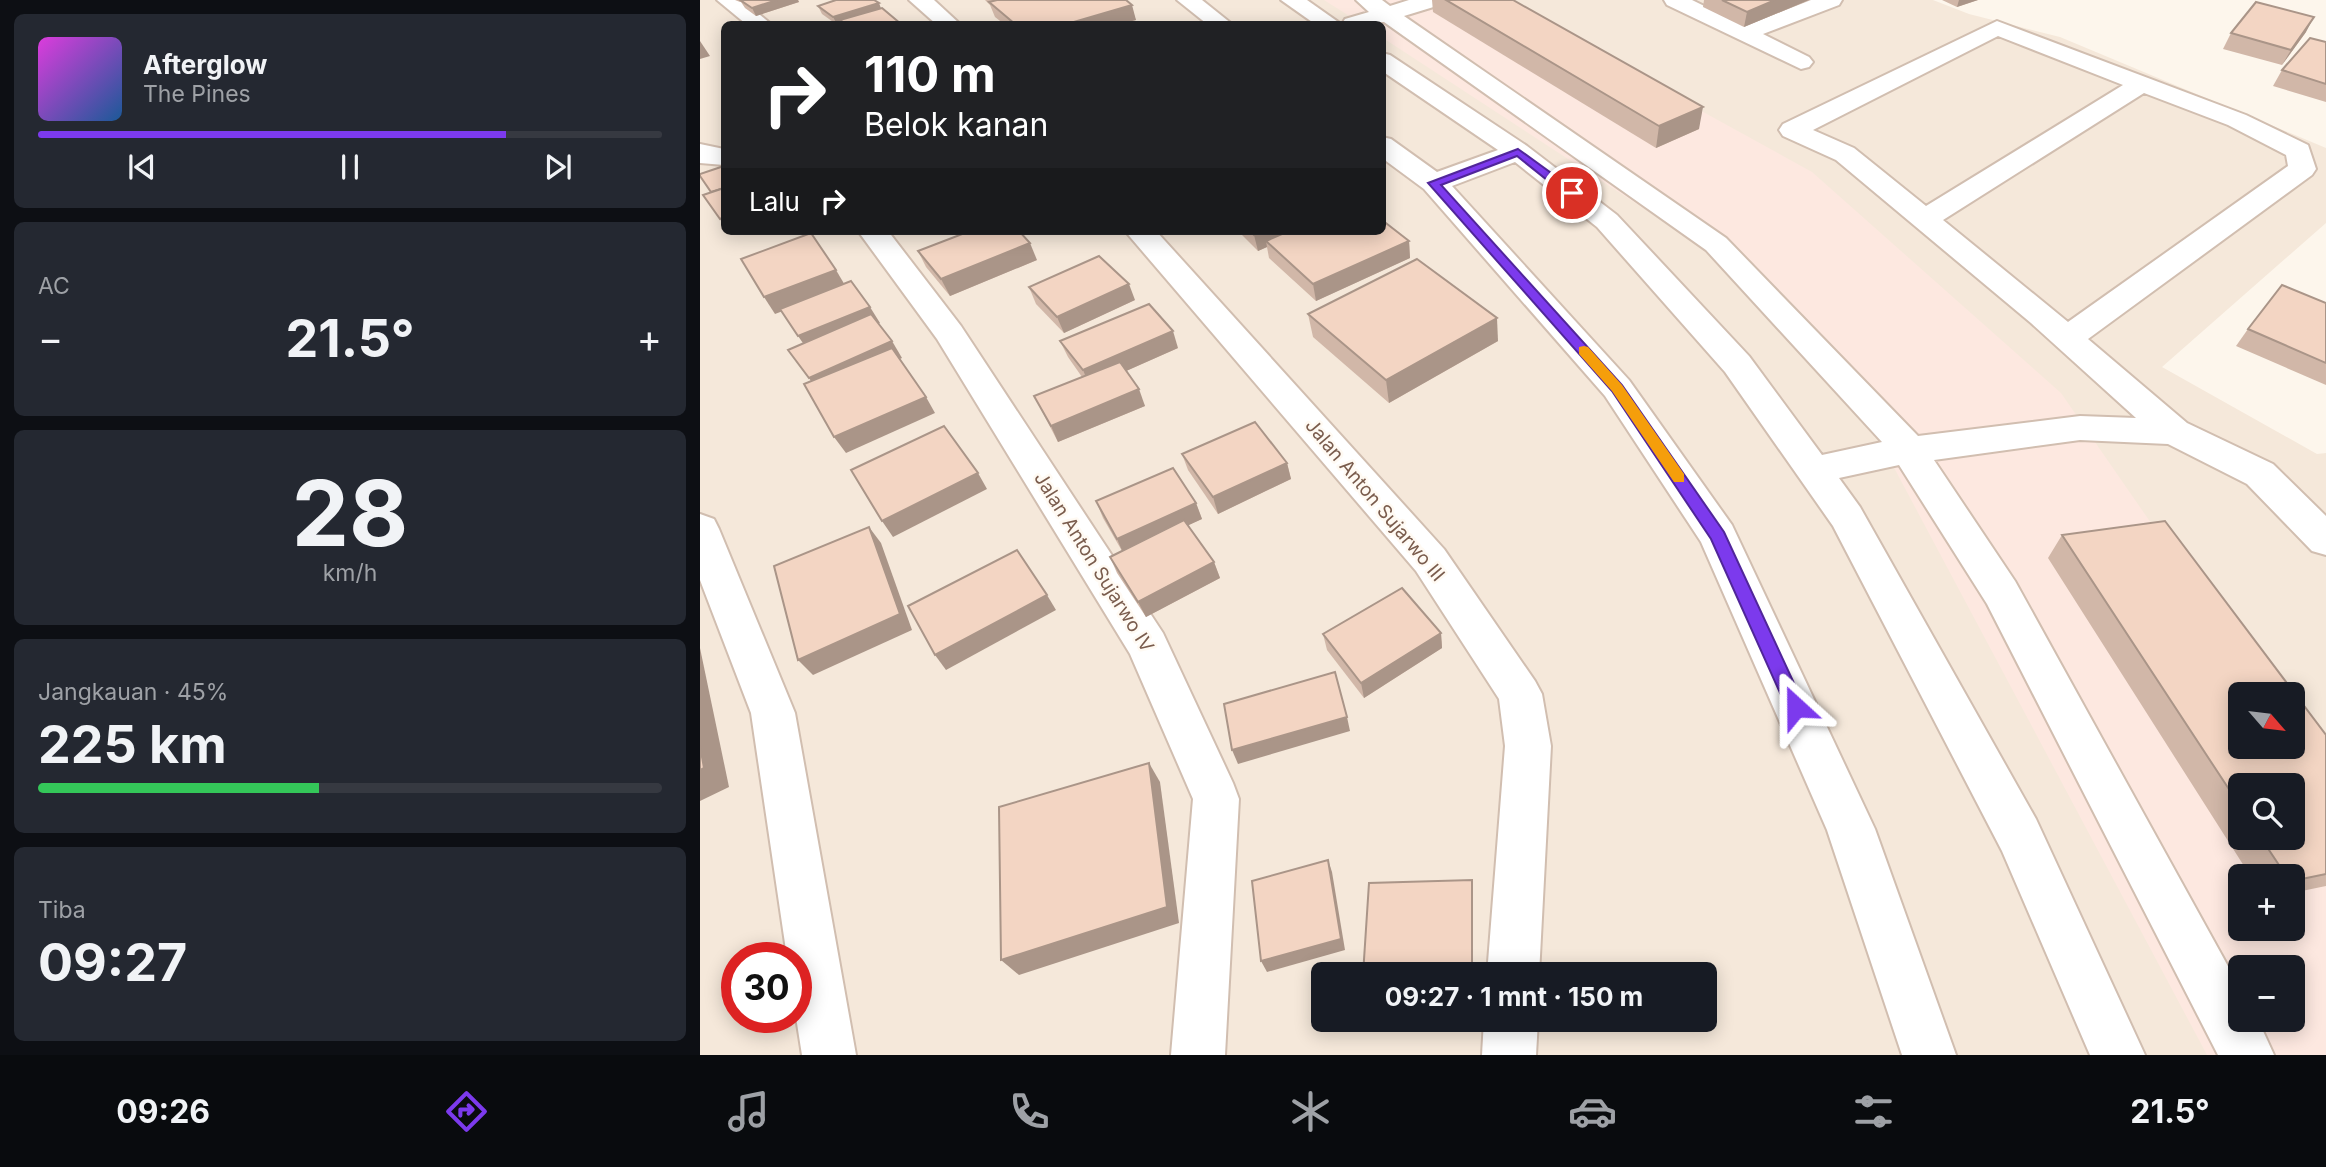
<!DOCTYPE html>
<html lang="id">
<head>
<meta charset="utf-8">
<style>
  body { margin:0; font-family:Inter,sans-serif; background:#242831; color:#f1f3f6; height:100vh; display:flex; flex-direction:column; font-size:26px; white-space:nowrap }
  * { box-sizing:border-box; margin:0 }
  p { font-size:23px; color:#9ea1a6 }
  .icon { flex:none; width:38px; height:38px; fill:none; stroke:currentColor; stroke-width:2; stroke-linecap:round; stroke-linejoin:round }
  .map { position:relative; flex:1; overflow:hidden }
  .side { display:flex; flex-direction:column; gap:14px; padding:14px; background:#0d0f14; width:700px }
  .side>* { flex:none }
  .hud { position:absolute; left:21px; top:21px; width:665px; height:214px; border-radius:10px; box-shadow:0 4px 18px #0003; background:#202124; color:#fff; overflow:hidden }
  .needle { width:46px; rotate:118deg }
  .tools { position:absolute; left:1528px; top:682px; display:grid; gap:14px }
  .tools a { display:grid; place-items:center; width:77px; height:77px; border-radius:10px; background:#171b24; box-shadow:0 4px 18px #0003; font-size:35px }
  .speed { position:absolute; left:21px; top:942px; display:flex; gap:14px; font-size:35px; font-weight:700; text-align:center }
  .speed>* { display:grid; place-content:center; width:91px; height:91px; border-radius:50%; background:#171b24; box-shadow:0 4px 18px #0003; line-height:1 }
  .speed .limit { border:10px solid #d22; background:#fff; color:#111 }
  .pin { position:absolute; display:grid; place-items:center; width:60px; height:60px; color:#fff; margin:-30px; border:4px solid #fff; border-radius:50%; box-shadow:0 2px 7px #0007 }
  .me { position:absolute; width:77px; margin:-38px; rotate:336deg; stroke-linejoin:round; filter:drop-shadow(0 0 5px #0008) }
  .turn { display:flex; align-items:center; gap:24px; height:147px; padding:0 28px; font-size:32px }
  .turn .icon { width:91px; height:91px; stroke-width:2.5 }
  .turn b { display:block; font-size:49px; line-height:60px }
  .then { display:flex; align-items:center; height:66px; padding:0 28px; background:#0003; gap:14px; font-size:26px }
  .big { font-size:52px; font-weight:700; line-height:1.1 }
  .side .tile { flex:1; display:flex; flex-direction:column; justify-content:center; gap:10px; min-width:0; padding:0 24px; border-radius:10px; background:#242831 }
  .side .dial { align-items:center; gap:0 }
  .dial b { font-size:91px; line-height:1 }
  .song { display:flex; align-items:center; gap:21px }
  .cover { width:84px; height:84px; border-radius:10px; background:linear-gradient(135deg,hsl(300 70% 55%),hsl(210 70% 35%)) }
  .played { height:7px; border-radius:4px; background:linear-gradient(90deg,#7c3aed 75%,#363941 75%) }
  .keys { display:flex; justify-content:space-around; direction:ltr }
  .heat { display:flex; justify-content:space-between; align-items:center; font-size:38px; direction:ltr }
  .charge { height:10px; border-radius:5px; background:linear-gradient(90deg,#34c759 45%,#363941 0) }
  .trip { position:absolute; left:611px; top:962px; width:406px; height:70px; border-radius:10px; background:#171b24; box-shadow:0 4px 18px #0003; font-weight:700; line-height:70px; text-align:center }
  .tab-bar { display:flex; height:112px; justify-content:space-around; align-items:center; background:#090b0e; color:#9ea1a6 }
  .tab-bar .icon { width:49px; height:49px }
  .tab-bar .current { color:#7c3aed }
  .tab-bar b { font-size:32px; color:#f1f3f6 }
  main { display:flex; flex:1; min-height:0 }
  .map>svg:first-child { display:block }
  .residential { fill:#f5e8da; fill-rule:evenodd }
  .commercial { fill:#fde8e0; fill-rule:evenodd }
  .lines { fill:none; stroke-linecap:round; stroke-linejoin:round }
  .street-casing { stroke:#d1beb0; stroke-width:4 }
  .street { fill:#fff; fill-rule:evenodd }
  .wall { fill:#d1b7a8; fill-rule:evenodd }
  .shaded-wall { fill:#aa9588 }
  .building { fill:#f3d5c3; stroke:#aa9588; stroke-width:2; fill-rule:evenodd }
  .route { fill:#7c3aed; stroke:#51269a; stroke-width:2 }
  .slow { fill:#f59e0b }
  .labels { text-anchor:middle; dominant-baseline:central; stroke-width:5; stroke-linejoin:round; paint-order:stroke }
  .street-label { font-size:19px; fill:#7a5c4d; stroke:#fffaf3 }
</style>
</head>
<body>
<main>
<section class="side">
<div class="tile">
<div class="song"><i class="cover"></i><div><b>Afterglow</b><p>The Pines</p></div></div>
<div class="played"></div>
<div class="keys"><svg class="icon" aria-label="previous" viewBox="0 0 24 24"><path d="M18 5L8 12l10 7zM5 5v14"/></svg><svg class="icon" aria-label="pause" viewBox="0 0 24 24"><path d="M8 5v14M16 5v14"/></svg><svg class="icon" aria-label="next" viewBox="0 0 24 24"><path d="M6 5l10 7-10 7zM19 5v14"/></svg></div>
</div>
<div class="tile"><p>AC</p>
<div class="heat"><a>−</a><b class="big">21.5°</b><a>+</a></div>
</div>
<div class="tile dial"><b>28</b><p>km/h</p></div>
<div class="tile"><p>Jangkauan · 45%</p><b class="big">225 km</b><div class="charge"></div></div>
<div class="tile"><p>Tiba</p><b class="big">09:27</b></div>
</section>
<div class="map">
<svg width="1626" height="1055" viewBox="0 0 1626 1055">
  <rect width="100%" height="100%" fill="#fdf6ec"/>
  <!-- residential -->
  <path class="residential" d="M0 0H1233L1269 14 1360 37 1626 148V223L1462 367 1617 454 1626 453V1055H0ZM24 24H682V231H24ZM1540 695H1592V747H1540ZM1540 786H1592V838H1540ZM1540 877H1592V929H1540ZM37 957H96V1017H37ZM1540 968H1592V1020H1540ZM623 975H1004V1020H623Z"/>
  <!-- commercial -->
  <path class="commercial" d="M624 0H800L1112 172 1361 393 1570 695H1540V747H1592L1626 777V1055H1507L1175 432 1012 253 683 38 682 24H662ZM1540 786H1592V838H1540ZM1540 877H1592V929H1540ZM1540 968H1592V1020H1540Z"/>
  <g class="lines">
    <defs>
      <g id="street">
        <path d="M17 0H42L71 24H46Z"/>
        <path d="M209 0H234L260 24H236Z"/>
        <path d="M477 0H502L532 24H507Z"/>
        <path d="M581 0H607L641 24H615Z"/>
        <path d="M656 0H682L690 6 709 0H743L740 5 704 16 1026 238 1218 436 1380 416 1436 418 1331 323 1136 160 1083 136 1079 130 1083 124 1297 21 1546 115 1608 145 1616 169 1612 175 1388 339 1487 423 1573 464 1626 516V555L1612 551 1547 484 1468 444 1380 440 1234 460 1315 581 1540 988V1020H1558L1574 1055H1518L1287 604 1199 465 1139 478 1160 507 1336 819 1445 1055H1390L1302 851 1133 526 1025 372 897 227 815 162 752 186 929 380 1032 525 1175 829 1256 1055H1202L1127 830 1001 542 905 396 724 189 682 158V137L691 139 737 172 798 150 682 71V53L690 55 827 146 917 215 1049 356 1122 455 1182 442 1006 250 684 22 642 24 645 19 669 12ZM1298 36 1423 85 1226 206 1154 148 1113 130ZM1444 93 1528 125 1586 155 1588 166 1368 322 1243 220Z"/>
        <path d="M964 0H992L1045 26 1111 0H1142L1139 5 1063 34 1109 57 1113 62 1109 67 1101 69 967 5Z"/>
        <path d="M0 144 24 149V165L0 163Z"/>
        <path d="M158 231H188L261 326 463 633 533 783 539 799 525 1055H471L493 799 430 654 237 339Z"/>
        <path d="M425 231H456L744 549 835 681 842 694 851 746 839 975H787L805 746 799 699 716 571Z"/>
        <path d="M0 514 14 519 19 529 95 713 156 1055H102L96 1017V957H87L51 713 0 580Z"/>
        <path d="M784 1020H838L836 1055H782Z"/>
      </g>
    </defs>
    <!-- street casing -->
    <use href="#street" class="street-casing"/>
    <!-- street -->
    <use href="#street" class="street"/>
  </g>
  <!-- wall -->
  <g class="wall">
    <path d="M35 0H98L99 2 56 16 45 8 41 2H40Z"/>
    <path d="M285 0H426L436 20 420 24H304L295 17 290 5Z"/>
    <path d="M732 0H813L999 129 956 148 733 12Z"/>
    <path d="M1004 0H1109L1044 27 1003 7Z"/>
    <path d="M1242 0H1278L1257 7Z"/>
    <path d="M118 6 181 8 201 24H136L122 14Z"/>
    <path d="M1606 32 1582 65 1523 49 1531 33Z"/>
    <path d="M1626 42V102L1573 86 1582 70Z"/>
    <path d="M538 231H682L709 241 710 258 616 301 569 258 567 247 558 251Z"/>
    <path d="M218 251 337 260 250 296 226 267Z"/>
    <path d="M329 287 435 300 364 333 336 304Z"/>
    <path d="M1626 303V385L1536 346 1548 329Z"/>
    <path d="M608 314 798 341 689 403 613 337Z"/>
    <path d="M360 341 478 348 426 371 445 406 358 442 334 396 382 377 368 357Z"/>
    <path d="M482 454 587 463 591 479 518 514 488 470Z"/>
    <path d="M396 501 496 503 502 519 488 525 514 562 520 578 446 617 417 573 410 557 422 551 403 518Z"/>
    <path d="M1362 535 1626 735V886L1592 893V877H1551L1348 558ZM1540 786 1592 838H1540Z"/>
    <path d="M741 633 742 648 664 698 627 650 623 634Z"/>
  </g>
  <!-- shaded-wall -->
  <g class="shaded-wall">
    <path d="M77 0H98L99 2 56 16 52 8Z"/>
    <path d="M1075 0H1109L1044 27 1047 12Z"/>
    <path d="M1259 0H1278L1257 7Z"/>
    <path d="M179 3 182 11 140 20 142 24H137L133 17Z"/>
    <path d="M432 5 436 20 420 24H367Z"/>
    <path d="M1614 17 1606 32 1582 65 1591 50Z"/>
    <path d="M0 41 10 56 0 59Z"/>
    <path d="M1003 107 999 129 956 148 959 126Z"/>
    <path d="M24 217V226L20 219Z"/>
    <path d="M28 231H43L31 235Z"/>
    <path d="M563 231H608L566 241 567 247 558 251 554 235Z"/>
    <path d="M709 241 710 258 616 301 613 284Z"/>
    <path d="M330 243 337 260 250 296 241 279Z"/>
    <path d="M136 270 146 287 75 314 64 297Z"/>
    <path d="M429 284 435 300 364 333 357 317Z"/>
    <path d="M170 307 180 323 110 353 98 336Z"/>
    <path d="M797 318 798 341 689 403 686 380Z"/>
    <path d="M473 331 478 348 390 387 383 370Z"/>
    <path d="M192 341 202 358 120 395 109 378Z"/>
    <path d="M439 389 445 406 358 442 351 426Z"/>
    <path d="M226 397 235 413 146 453 134 437Z"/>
    <path d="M587 463 591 479 518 514 513 497Z"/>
    <path d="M278 473 287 489 193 537 182 521Z"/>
    <path d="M496 503 502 519 424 555 417 539Z"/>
    <path d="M169 527 181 543 212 630 113 675 98 660Z"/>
    <path d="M514 562 520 578 446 617 438 602Z"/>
    <path d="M347 595 356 610 246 670 235 655Z"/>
    <path d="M741 633 742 648 664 698 661 683Z"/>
    <path d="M0 648 29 787 0 801Z"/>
    <path d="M647 717 650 731 538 764 532 750Z"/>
    <path d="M449 763 460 782 479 923 319 975 301 960Z"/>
    <path d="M628 860 632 872 645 950 567 972 561 961Z"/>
    <path d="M772 880 773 892V975H772Z"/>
  </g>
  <!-- building -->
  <g class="building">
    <path d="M40 0H77L52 8Z"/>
    <path d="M136 0H174L179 3 133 17 118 6Z"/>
    <path d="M297 0H426L432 5 367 24H315L289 2Z"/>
    <path d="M746 0H813L1003 107 959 126Z"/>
    <path d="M1022 0H1075L1047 12Z"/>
    <path d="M1556 2 1614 17 1591 50 1531 33Z"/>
    <path d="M182 8 201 24H145L140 20Z"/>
    <path d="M1610 38 1626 42V84L1582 70Z"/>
    <path d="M24 166V188L11 192 0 176V174Z"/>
    <path d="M24 188V217L20 219 3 195Z"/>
    <path d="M682 220 709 241 613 284 566 241 589 231H682Z"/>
    <path d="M270 231H319L330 243 241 279 218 251Z"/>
    <path d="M550 231H563L554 235Z"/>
    <path d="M111 233 136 270 64 297 41 259Z"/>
    <path d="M399 256 429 284 357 317 329 287Z"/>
    <path d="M717 259 797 318 686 380 608 314Z"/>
    <path d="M151 281 170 307 98 336 80 309Z"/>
    <path d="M1582 285 1626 303V363L1548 329Z"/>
    <path d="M449 304 473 331 383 370 360 341Z"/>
    <path d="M171 314 192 341 109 378 88 350Z"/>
    <path d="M192 348 226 397 134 437 104 384Z"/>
    <path d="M420 362 439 389 351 426 334 396Z"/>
    <path d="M555 422 587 463 513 497 482 454Z"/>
    <path d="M244 426 278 473 182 521 151 470Z"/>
    <path d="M473 468 496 503 417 539 396 501Z"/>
    <path d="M484 520 514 562 438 602 410 557Z"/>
    <path d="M1465 521 1626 735V874L1592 881V877H1587L1561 838H1592V786H1540V806L1362 535ZM1540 695H1592V747H1540Z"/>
    <path d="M169 527 200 614 98 660 74 566Z"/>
    <path d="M317 550 347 595 235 655 208 606Z"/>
    <path d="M702 588 741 633 661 683 623 634Z"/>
    <path d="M635 672 647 717 532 750 524 704Z"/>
    <path d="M0 746 4 768 0 770Z"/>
    <path d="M449 763 467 907 301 960 299 807Z"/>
    <path d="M628 860 641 939 561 961 552 881Z"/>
    <path d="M772 880V975H663L669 883Z"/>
  </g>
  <!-- route -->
  <path class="route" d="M818 149 876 191V196H867L817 156 741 185 922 385 1024 532 1105 707 1102 713H1089L1011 539 912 391 728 183Z"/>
  <!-- slow -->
  <path class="slow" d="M884 346 888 347 922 385 984 474V482H974L912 391 879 354V347Z"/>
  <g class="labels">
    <!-- street labels -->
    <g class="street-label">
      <text transform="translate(675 500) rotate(50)">Jalan Anton Sujarwo III</text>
      <text transform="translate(394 562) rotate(58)">Jalan Anton Sujarwo IV</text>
    </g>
  </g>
</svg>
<div class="tools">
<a><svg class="needle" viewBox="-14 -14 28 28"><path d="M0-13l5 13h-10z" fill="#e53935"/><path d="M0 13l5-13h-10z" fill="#9ea1a6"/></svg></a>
<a><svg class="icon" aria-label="search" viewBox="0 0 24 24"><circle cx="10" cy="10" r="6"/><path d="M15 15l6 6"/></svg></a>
<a>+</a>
<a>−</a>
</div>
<div class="speed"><div class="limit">30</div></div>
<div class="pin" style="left:872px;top:193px;background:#d93025"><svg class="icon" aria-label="arrive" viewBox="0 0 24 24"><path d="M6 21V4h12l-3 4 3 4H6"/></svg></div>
<svg class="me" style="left:1096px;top:707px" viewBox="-20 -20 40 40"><path d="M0-17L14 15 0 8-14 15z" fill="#7c3aed" stroke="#fff" stroke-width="4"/></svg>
<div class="trip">09:27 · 1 mnt · 150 m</div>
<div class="hud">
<div class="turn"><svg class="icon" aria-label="right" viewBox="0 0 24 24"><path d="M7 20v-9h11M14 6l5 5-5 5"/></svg><div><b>110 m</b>Belok kanan</div></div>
<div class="then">Lalu<svg class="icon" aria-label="right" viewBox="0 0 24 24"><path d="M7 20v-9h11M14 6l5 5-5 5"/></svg></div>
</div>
</div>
</main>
<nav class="tab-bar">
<b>09:26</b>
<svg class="icon current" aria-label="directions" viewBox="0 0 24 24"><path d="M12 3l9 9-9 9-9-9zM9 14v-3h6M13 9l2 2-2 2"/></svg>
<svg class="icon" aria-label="music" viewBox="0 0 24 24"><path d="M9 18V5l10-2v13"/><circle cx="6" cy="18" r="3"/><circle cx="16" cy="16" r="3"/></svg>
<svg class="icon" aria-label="phone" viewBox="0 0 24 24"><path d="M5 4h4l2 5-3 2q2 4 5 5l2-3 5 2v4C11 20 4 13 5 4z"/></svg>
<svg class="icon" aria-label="climate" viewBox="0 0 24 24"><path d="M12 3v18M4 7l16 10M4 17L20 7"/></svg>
<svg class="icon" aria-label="car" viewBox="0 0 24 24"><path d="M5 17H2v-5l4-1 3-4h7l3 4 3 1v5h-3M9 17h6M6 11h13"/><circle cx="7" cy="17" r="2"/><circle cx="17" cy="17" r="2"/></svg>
<svg class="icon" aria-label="filters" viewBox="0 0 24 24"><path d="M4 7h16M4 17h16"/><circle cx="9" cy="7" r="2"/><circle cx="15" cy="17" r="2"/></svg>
<b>21.5°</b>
</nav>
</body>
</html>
